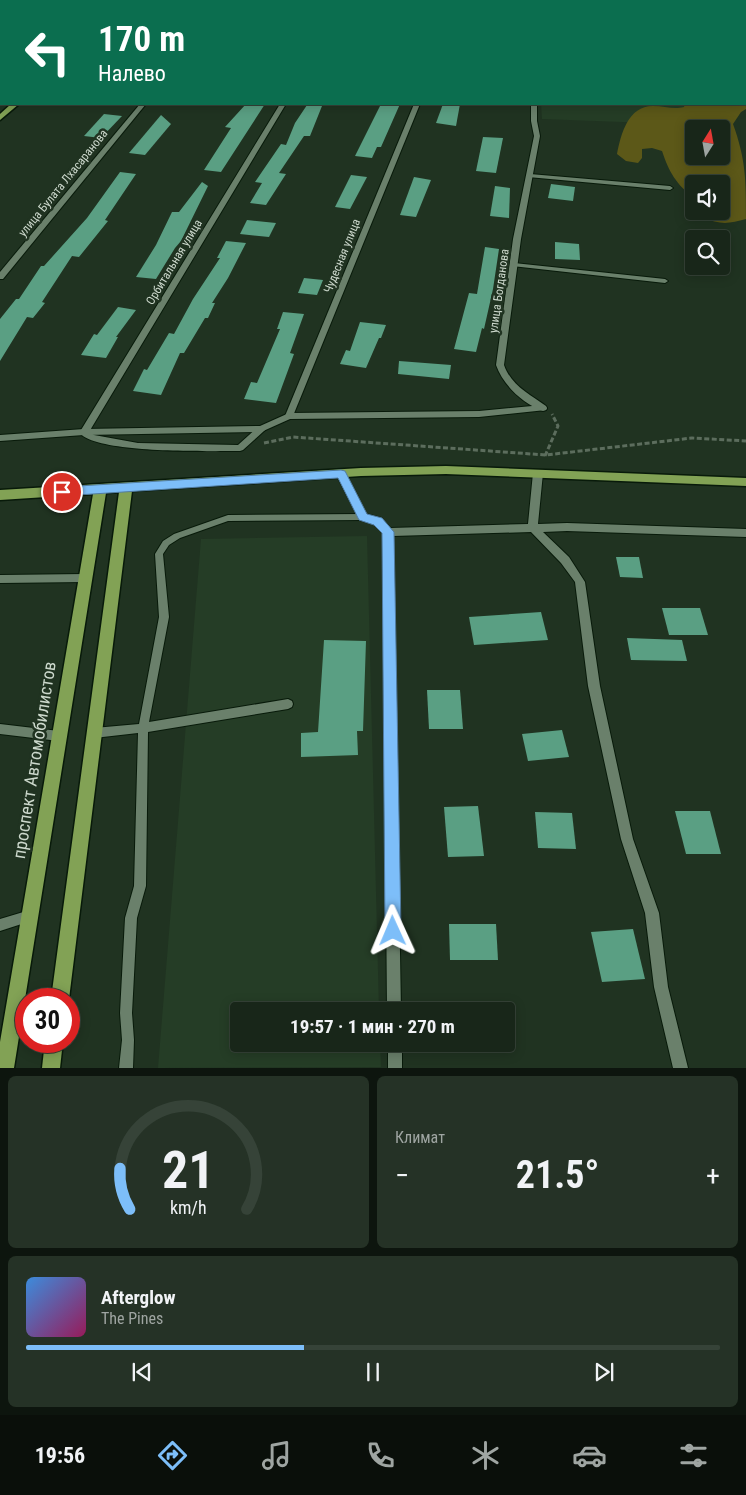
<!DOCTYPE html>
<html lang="ru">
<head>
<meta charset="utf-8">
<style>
  body { margin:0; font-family:"Roboto Condensed",sans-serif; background:#253226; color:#f1f3f6; height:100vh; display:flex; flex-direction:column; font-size:19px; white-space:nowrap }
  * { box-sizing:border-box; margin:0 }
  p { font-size:16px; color:#9fa5a2 }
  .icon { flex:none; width:28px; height:28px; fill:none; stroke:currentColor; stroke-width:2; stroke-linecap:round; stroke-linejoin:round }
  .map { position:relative; height:1068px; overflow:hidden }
  .side { display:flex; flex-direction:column; gap:8px; padding:8px; background:#0d150e; flex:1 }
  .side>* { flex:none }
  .banner { position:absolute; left:0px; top:0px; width:746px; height:105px; box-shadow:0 2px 12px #0003,0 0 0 1px #364338; background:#0b6e4f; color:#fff; overflow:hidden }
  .needle { width:32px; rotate:11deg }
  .buttons { position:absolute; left:685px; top:120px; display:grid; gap:10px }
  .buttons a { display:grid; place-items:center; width:45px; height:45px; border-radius:5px; background:#182619; box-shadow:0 2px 12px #0003,0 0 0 1px #364338; font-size:25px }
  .speed { position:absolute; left:15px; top:988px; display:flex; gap:10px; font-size:25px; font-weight:700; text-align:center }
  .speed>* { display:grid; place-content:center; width:65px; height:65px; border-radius:50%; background:#182619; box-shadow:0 2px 12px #0003,0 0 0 1px #364338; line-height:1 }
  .speed .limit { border:8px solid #d22; background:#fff; color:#111 }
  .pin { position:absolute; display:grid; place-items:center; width:42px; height:42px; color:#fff; margin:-21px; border:2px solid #fff; border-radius:50%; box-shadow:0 1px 5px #0007 }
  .me { position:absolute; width:55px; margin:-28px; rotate:359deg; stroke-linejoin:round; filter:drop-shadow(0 0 4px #0008) }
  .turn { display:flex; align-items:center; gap:18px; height:105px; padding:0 15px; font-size:22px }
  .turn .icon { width:65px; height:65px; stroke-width:2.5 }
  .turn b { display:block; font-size:35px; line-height:42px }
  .big { font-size:38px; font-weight:700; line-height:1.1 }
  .side .card { flex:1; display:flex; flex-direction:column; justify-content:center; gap:8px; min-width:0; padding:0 18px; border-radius:8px; background:#253226 }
  .side .dial { align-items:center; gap:0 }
  .dial svg { height:130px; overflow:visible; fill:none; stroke:#364338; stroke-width:7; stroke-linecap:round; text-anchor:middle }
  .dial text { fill:#f1f3f6; stroke:none }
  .song { display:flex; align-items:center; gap:15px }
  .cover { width:60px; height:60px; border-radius:8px; background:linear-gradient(135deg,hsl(210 70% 55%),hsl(330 70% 35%)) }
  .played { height:5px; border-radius:2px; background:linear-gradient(90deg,#7dbef9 40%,#364338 40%) }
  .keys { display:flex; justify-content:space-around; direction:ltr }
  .heat { display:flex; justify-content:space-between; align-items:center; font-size:28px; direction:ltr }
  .side .tiles { flex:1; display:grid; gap:8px; grid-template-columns:1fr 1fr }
  .card:last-child { grid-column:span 2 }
  .trip { position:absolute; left:230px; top:1002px; width:285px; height:50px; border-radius:5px; background:#182619; box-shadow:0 2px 12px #0003,0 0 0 1px #364338; font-weight:700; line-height:50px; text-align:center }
  .dock { display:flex; height:80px; justify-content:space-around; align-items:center; background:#0a0f0a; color:#9fa5a2 }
  .dock .icon { width:35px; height:35px }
  .dock .on { color:#7dbef9 }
  .dock b { font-size:22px; color:#f1f3f6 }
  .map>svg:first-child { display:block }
  .built { fill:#253d26 }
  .forest { fill:#5c5818; fill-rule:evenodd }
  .building { fill:#5a9f83 }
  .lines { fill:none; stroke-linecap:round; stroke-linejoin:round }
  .service-casing { stroke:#081a0a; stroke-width:2 }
  .minor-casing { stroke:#081a0a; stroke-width:2 }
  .primary-casing { stroke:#081a0a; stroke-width:3 }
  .path-far1 { stroke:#5c6d5d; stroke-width:2; stroke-dasharray:3 1; stroke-linecap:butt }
  .path { stroke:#5c6d5d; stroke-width:3; stroke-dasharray:5 2.5; stroke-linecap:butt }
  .service { fill:#6a806b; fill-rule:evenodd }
  .minor { fill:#6a806b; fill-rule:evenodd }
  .primary { fill:#82a255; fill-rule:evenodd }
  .route { fill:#7dbef9; stroke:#517ca2 }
  .labels { text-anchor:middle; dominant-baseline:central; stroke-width:5; stroke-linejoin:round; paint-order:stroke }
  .far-street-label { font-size:12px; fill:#ccd8cc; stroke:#203321 }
  .near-street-label { font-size:18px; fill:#ccd8cc; stroke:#203321 }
</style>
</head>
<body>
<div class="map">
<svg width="746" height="1068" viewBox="0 0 746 1068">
  <rect width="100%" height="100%" fill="#203321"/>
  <!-- built -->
  <g class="built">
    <path d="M541 104H745L746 109 741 112 732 124 721 129H694L649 123 542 119Z"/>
    <path d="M367 536 379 1011H239V1044H380L381 1067 158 1068 201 539Z"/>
  </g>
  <!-- forest -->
  <path class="forest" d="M745 79 746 109 741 112 733 124C746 160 746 181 746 219 729 224 719 225 703 217L702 211H721V184H694V198C676 184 669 172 662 151L652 148 642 149V158L638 163 626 161 617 154C621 134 628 106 653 106 665 106 673 110 684 107L685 104H745ZM694 129H721V156H694Z"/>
  <!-- building -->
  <g class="building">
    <path d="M246 104H265L221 172 204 170 231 128 225 127Z"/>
    <path d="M381 104H400L381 147H377L372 158 355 156Z"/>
    <path d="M443 104H460L456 126 436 123Z"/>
    <path d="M307 105 322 106 310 136H304L279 173 286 174 266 205 250 203 262 183 255 182 281 144 286 145 295 123Z"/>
    <path d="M104 114 122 116 101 138 84 136Z"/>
    <path d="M161 115 171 124 145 155 129 153Z"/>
    <path d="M483 137 503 138 496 173 476 171Z"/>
    <path d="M120 172 136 174 105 220 108 221 79 257 72 256 42 302 45 303 33 318 27 317 0 361V319L16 299H19L41 266H44L87 218Z"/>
    <path d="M351 175 367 177 350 209 335 207Z"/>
    <path d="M414 177 431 180 416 217 400 215Z"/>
    <path d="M202 182 208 186 181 241 175 248 156 279 136 277 156 245 172 212H179Z"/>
    <path d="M551 184 575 187 573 201 548 198Z"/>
    <path d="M495 186 510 188 509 218 490 216Z"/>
    <path d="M247 220 276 223 269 237 240 234Z"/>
    <path d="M226 241 246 243 228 278 212 303H215L208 318H205L184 353H180L161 395 133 391 144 369 147 370 169 333 174 334 193 299 220 258H217Z"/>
    <path d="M555 242 579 244 580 260 555 259Z"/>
    <path d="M485 247 499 249 493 289 484 329 482 328 476 352 454 349 469 293 477 294Z"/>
    <path d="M304 278 323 280 317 295 298 293Z"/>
    <path d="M118 307 136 310 116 337H118L106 358 81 355 94 334 97 335Z"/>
    <path d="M283 312 304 314 290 353 294 354 276 403 244 399 251 382 257 383 280 329H277Z"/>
    <path d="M360 322 386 325 381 338H379L366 368 340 364 346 350 350 351Z"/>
    <path d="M399 361 451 365 449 379 398 374Z"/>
    <path d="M616 557H639L643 578 620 577Z"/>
    <path d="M662 608H700L708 635H669Z"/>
    <path d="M541 612 548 640 474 645 469 617Z"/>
    <path d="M627 638 682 640 687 661 631 660Z"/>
    <path d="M324 640 366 641 363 731H357L358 755 301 757V733L318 732Z"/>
    <path d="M427 690H460L463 729H429Z"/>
    <path d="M562 730 569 757 528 761 522 734Z"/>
    <path d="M478 806 484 856 448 857 444 807Z"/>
    <path d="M675 811H710L721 854H686Z"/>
    <path d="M535 812 572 813 576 849 538 848Z"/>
    <path d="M449 924H496L498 960H450Z"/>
    <path d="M633 929 645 979 602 982 591 932Z"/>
  </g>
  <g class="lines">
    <defs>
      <g id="service">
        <path d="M634 0H638L639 1H635Z"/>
        <rect x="745" y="71" width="1" height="2"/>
        <path d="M530 174 670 186 673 188 670 190 528 177 527 176Z"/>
        <path d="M514 263 665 279 668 281 665 283 512 266V264Z"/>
        <path d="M543 405 547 408 546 410 479 417 290 419 261 432 84 435 0 441V435L84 429 260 426 289 413 479 411Z"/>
        <path d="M363 514 367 517 363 520 228 521 180 538 169 545 163 554 169 617 149 722 288 699 292 701 293 704 292 707 288 709 148 732 146 886 137 918 132 1013 134 1040 133 1068H119L122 1040 120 1013 125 918 134 886 138 733 94 738 90 736 89 733 90 730 94 728 139 724 159 617 155 554 163 541 174 534 228 515Z"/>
        <path d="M85 574 88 575 90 578 88 581 85 582 0 583V575Z"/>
        <path d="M0 724 59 731 63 733 64 736 63 739 59 741 0 734Z"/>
        <path d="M30 910 34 912 36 916 34 920 0 931V919Z"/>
      </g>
      <g id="minor">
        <path d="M343 0H349V1H344Z"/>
        <path d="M456 0H462V1H457Z"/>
        <path d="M543 0H549V1H544Z"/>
        <rect x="0" y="20" width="1" height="4"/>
        <path d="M1 51V55L0 56V52Z"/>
        <path d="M140 104H146L3 279H0V272Z"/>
        <path d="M280 104H286L89 432 94 435 138 443 238 445 258 427H264L266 429 264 431 243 450 240 451C212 451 93 454 79 432L81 430Z"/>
        <path d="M414 104H420L293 416 289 419 286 418 285 416Z"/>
        <path d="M531 104H537V121L540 136 521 239 504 365C511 385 529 394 546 406L547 408 546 410 543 411C523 404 503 385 496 365L513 239 534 136 531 121Z"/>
        <path d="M538 470 543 473 538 524 567 523 746 529V537L567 531 543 532 569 557 585 582 600 686 633 839 659 913 668 987 688 1068H673L654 987 645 913 621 839 588 686 575 582 561 563 531 532 393 536 401 1011H387L383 533 375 524 360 520 336 474 341 471 344 472 366 514 381 518 390 528 528 524 533 473Z"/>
        <rect x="388" y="1044" width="14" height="24"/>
      </g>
      <g id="primary">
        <path d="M11 104H19L0 120V114Z"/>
        <path d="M446 466 746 478V486L446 474 361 476 132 491 69 999H51L119 492 106 493 14 1068H0V1042L93 494 0 500V490L361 468Z"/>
        <path d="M45 1041H63L60 1068H42Z"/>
      </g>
    </defs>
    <!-- service casing -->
    <use href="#service" class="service-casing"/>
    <!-- minor casing -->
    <use href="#minor" class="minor-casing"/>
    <!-- primary casing -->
    <use href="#primary" class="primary-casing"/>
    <!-- path-far1 -->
    <g class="path-far1">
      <path d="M74 1 76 0"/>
      <path d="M0 69 1 67"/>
    </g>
    <!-- path -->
    <g class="path">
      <path d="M264 443 293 437 546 455 692 438 746 441"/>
      <path d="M545 456 558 426 552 414"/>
    </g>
    <!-- service -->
    <use href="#service" class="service"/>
    <!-- minor -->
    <use href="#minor" class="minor"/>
    <!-- primary -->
    <use href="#primary" class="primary"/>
  </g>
  <!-- route -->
  <path class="route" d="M341 470 345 471 367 514 382 518 394 532 401 931 399 937 393 939 388 937 385 931 382 533 374 525 359 520 338 478 62 496 57 492 62 487Z"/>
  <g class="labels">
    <!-- far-street labels -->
    <g class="far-street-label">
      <text transform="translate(63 183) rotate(-51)">улица Булата Лхасаранова</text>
      <text transform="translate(342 256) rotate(-68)">Чудесная улица</text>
      <text transform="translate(174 262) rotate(-59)">Орбитальная улица</text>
      <text transform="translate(499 291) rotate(-82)">улица Богданова</text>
    </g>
    <!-- near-street labels -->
    <g class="near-street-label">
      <text transform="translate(34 760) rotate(-81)">проспект Автомобилистов</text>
    </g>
  </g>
</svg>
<div class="buttons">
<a><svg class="needle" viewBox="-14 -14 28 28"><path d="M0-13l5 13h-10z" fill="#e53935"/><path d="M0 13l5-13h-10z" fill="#9fa5a2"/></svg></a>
<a><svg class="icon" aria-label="sound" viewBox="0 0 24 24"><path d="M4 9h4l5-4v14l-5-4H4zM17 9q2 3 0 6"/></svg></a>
<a><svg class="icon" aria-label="search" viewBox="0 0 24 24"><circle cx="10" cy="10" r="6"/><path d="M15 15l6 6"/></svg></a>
</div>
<div class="speed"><div class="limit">30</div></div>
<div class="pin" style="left:62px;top:492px;background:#d93025"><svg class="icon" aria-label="arrive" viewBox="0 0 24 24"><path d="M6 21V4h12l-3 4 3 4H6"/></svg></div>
<svg class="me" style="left:393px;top:931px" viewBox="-20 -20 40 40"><path d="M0-17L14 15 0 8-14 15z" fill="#7dbef9" stroke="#fff" stroke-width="4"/></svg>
<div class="trip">19:57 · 1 мин · 270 m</div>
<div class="banner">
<div class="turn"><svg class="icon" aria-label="left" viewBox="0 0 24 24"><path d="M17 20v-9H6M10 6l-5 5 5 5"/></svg><div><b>170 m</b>Налево</div></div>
</div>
</div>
<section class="side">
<div class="tiles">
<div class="card dial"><svg viewBox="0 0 100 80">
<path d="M14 69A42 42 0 1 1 86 69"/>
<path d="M14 69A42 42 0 0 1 8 44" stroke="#7dbef9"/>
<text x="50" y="56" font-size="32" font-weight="700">21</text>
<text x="50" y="72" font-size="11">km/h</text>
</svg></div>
<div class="card"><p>Климат</p>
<div class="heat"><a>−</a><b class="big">21.5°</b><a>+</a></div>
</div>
<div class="card">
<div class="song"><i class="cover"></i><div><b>Afterglow</b><p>The Pines</p></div></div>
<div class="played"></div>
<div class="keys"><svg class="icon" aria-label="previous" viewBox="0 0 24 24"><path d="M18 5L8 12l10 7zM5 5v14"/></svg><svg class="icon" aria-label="pause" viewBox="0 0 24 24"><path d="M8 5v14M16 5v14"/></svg><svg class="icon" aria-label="next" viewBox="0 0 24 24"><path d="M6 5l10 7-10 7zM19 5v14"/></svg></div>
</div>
</div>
</section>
<nav class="dock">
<b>19:56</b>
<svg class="icon on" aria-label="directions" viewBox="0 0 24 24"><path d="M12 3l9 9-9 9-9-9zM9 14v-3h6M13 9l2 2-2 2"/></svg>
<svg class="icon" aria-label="music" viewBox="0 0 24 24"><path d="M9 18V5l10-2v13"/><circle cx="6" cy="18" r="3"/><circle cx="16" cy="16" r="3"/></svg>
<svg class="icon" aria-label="phone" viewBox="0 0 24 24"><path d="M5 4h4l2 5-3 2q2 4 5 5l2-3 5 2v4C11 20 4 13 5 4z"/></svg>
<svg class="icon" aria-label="climate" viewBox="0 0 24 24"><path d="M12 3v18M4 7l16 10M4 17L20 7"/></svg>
<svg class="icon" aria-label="car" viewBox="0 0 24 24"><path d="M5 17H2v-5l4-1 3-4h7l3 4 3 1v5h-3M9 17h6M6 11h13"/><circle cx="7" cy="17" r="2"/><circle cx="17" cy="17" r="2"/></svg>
<svg class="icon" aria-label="filters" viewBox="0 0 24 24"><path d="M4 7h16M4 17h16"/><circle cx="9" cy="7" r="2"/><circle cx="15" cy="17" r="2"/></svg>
</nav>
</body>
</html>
